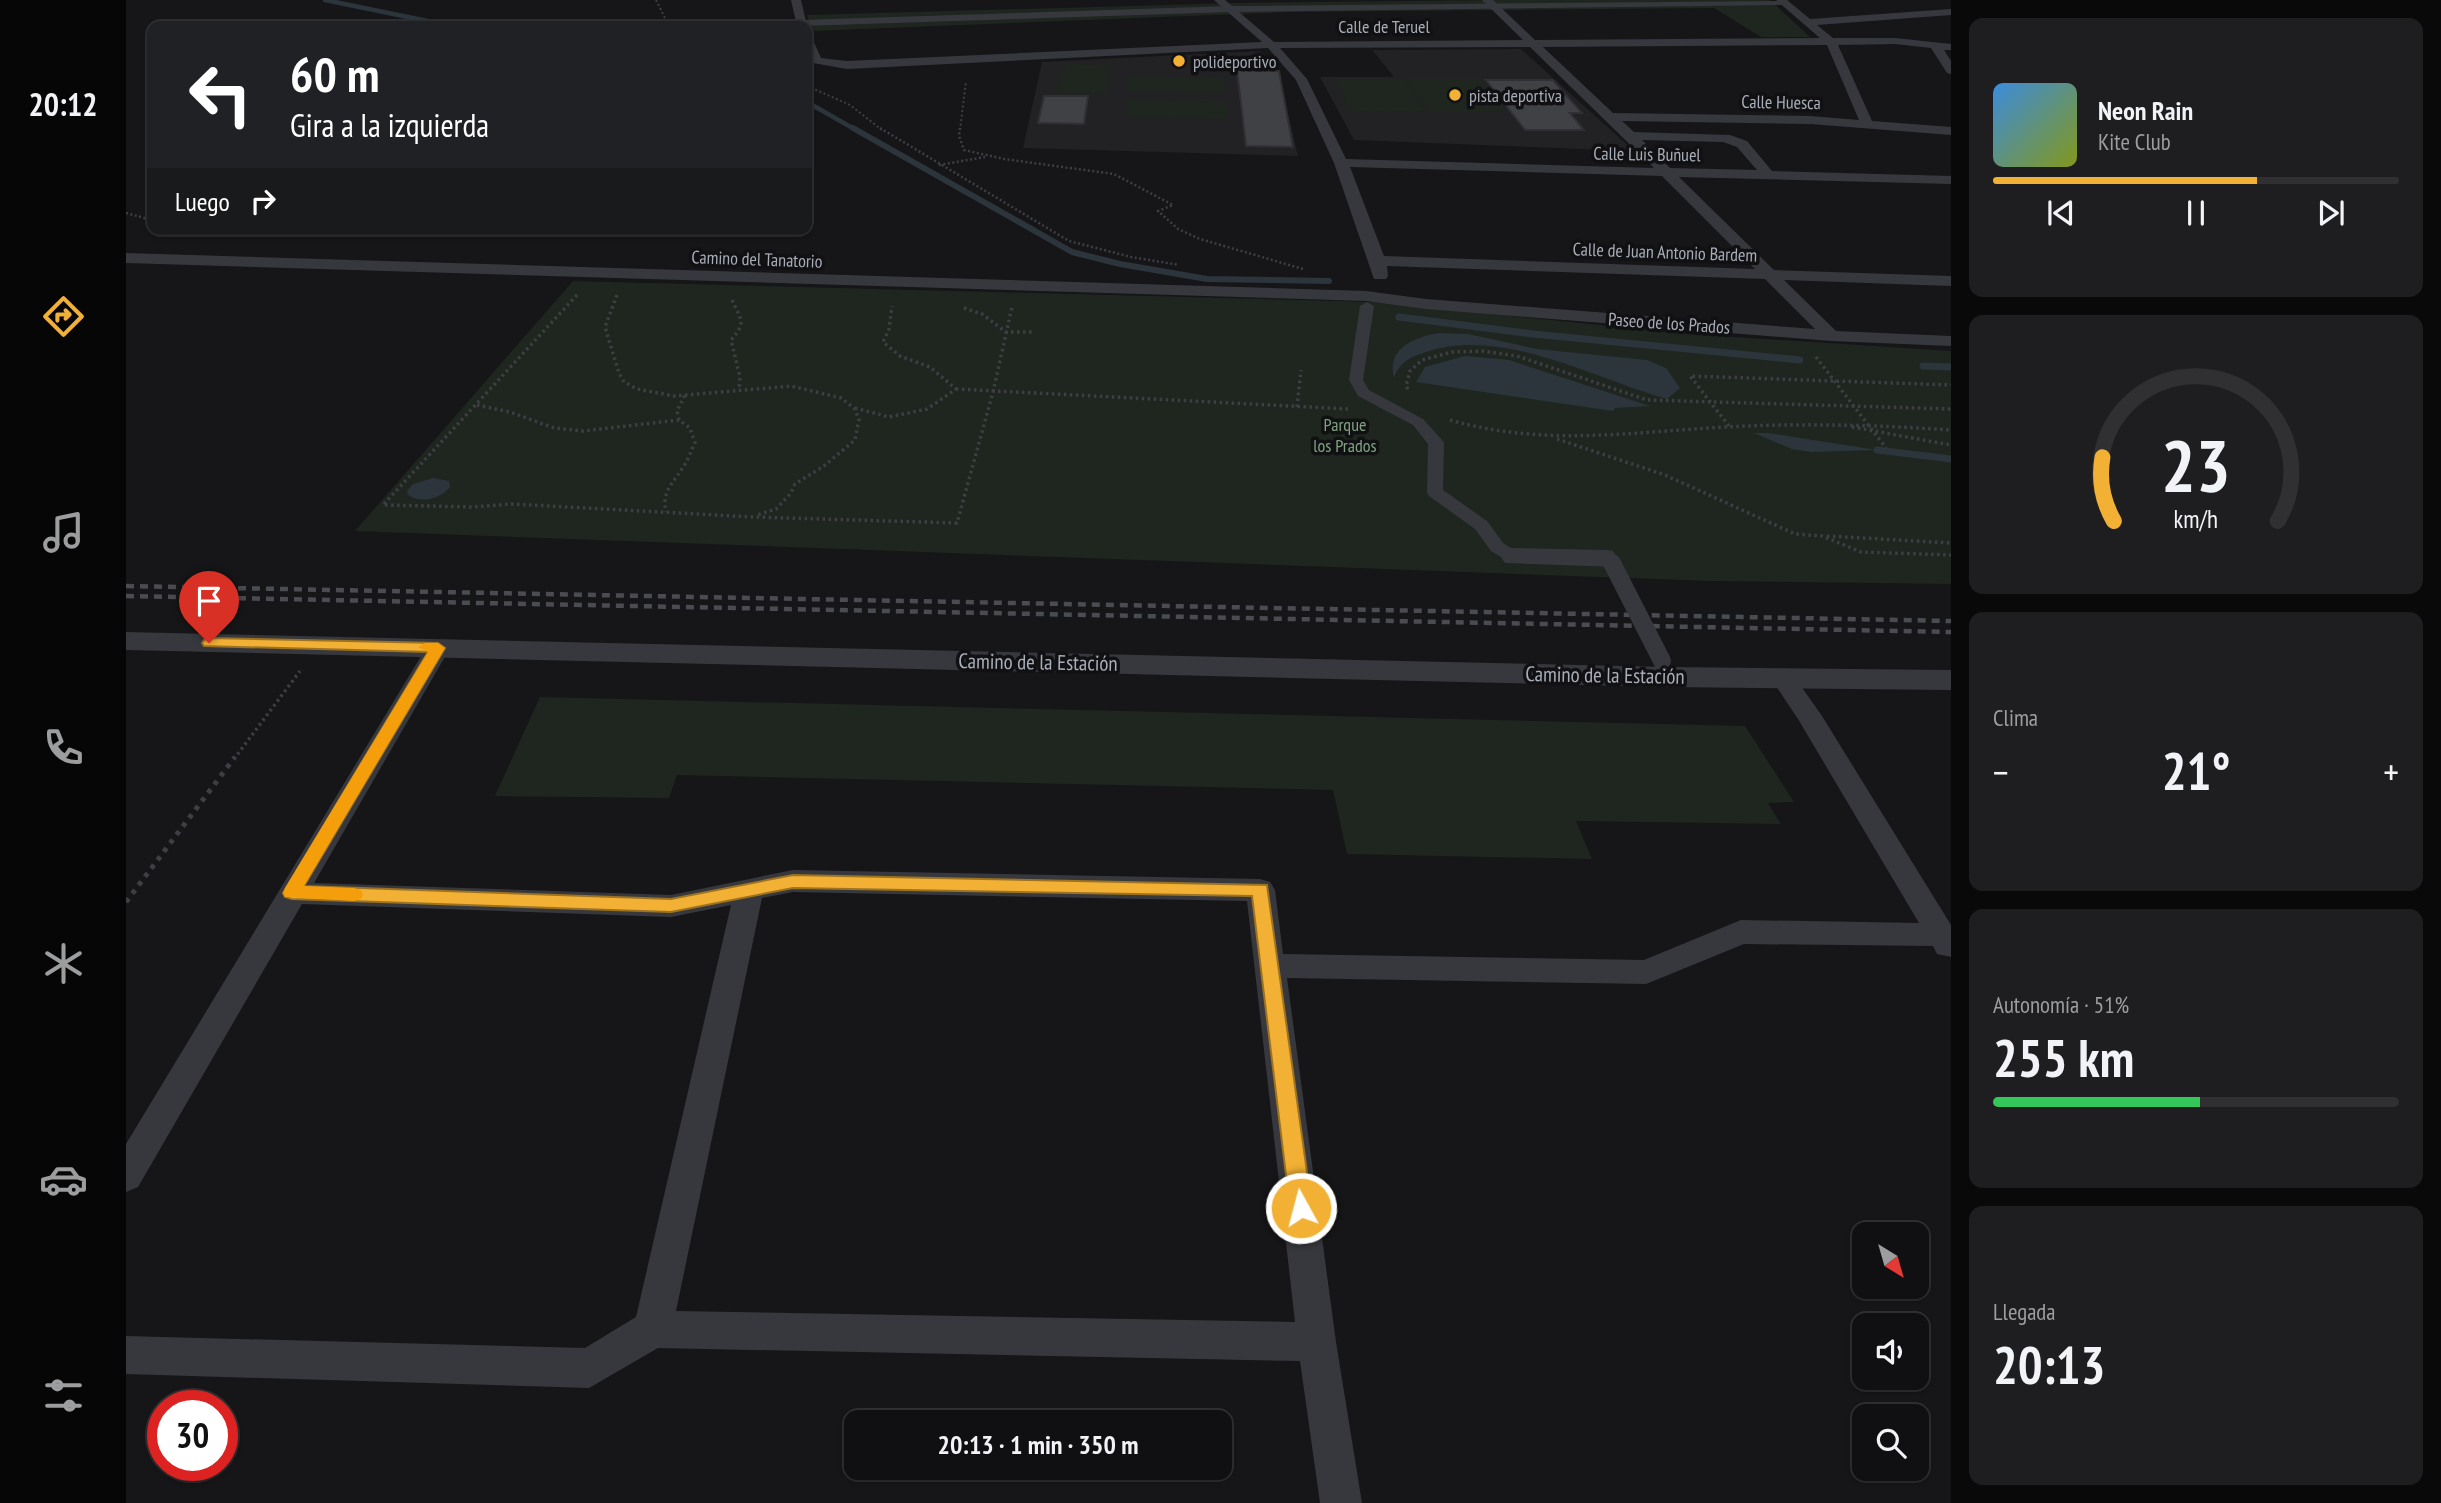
<!DOCTYPE html>
<html lang="es">
<head>
<meta charset="utf-8">
<style>
  body { margin:0; font-family:"PT Sans Narrow",sans-serif; background:#1e1e20; color:#f1f3f6; height:100vh; display:flex; flex-direction:column; font-size:26px; white-space:nowrap }
  * { box-sizing:border-box; margin:0 }
  p { font-size:23px; color:#9c9d9f }
  .icon { flex:none; width:38px; height:38px; fill:none; stroke:currentColor; stroke-width:2; stroke-linecap:round; stroke-linejoin:round }
  .map { position:relative; flex:1; overflow:hidden }
  .drawer { display:flex; flex-direction:column; gap:18px; padding:18px; background:#09090a; width:490px }
  .drawer>* { flex:none }
  .banner { position:absolute; left:21px; top:21px; width:665px; height:214px; border-radius:14px; box-shadow:0 2px 5px #0004,0 0 0 2px #303032; background:#202124; color:#fff; overflow:hidden }
  .needle { width:46px; rotate:143deg }
  .tools { position:absolute; left:1726px; top:1222px; display:grid; gap:14px }
  .tools a { display:grid; place-items:center; width:77px; height:77px; border-radius:14px; background:#101012; box-shadow:0 2px 5px #0004,0 0 0 2px #303032; font-size:35px }
  .speed { position:absolute; left:21px; top:1390px; display:flex; gap:14px; font-size:35px; font-weight:700; text-align:center }
  .speed>* { display:grid; place-content:center; width:91px; height:91px; border-radius:50%; background:#101012; box-shadow:0 2px 5px #0004,0 0 0 2px #303032; line-height:1 }
  .speed .limit { border:10px solid #d22; background:#fff; color:#111 }
  .pin { position:absolute; display:grid; place-items:center; width:60px; height:60px; color:#fff; margin:-72px -30px; border-radius:50% 50% 50% 0; rotate:-45deg; box-shadow:0 0 7px #0007 }
  .pin .icon { rotate:45deg }
  .me { position:absolute; width:77px; margin:-38px; rotate:353deg; stroke-linejoin:round; filter:drop-shadow(0 0 5px #0008) }
  .turn { display:flex; align-items:center; gap:24px; height:147px; padding:0 28px; font-size:32px }
  .turn .icon { width:91px; height:91px; stroke-width:2.5 }
  .turn b { display:block; font-size:49px; line-height:60px }
  .then { display:flex; align-items:center; height:66px; padding:0 28px; background:#0003; gap:14px; font-size:26px }
  .big { font-size:52px; font-weight:600; line-height:1.1 }
  .drawer .tile { flex:1; display:flex; flex-direction:column; justify-content:center; gap:10px; min-width:0; padding:0 24px; border-radius:14px; background:#1e1e20 }
  .drawer .dial { align-items:center; gap:0 }
  .dial svg { height:182px; overflow:visible; fill:none; stroke:#303032; stroke-width:7; stroke-linecap:round; text-anchor:middle }
  .dial text { fill:#f1f3f6; stroke:none }
  .song { display:flex; align-items:center; gap:21px }
  .cover { width:84px; height:84px; border-radius:10px; background:linear-gradient(135deg,hsl(210 70% 55%),hsl(70 70% 35%)) }
  .played { height:7px; border-radius:4px; background:linear-gradient(90deg,#f2b134 65%,#303032 65%) }
  .keys { display:flex; justify-content:space-around; direction:ltr }
  .heat { display:flex; justify-content:space-between; align-items:center; font-size:38px; direction:ltr }
  .charge { height:10px; border-radius:5px; background:linear-gradient(90deg,#34c759 51%,#303032 0) }
  .trip { position:absolute; left:718px; top:1410px; width:388px; height:70px; border-radius:14px; background:#101012; box-shadow:0 2px 5px #0004,0 0 0 2px #303032; font-weight:600; line-height:70px; text-align:center }
  main { display:flex; flex:1; min-height:0 }
  .dock { display:flex; flex-direction:column; width:126px; justify-content:space-around; align-items:center; background:#060607; color:#9c9d9f }
  .dock .icon { width:49px; height:49px }
  .dock .on { color:#f2b134 }
  .dock b { font-size:32px; color:#f1f3f6 }
  .map>svg:first-child { display:block }
  .built { fill:#222225 }
  .green { fill:#1e261f }
  .water { fill:#2c353c }
  .lines { fill:none; stroke-linecap:round; stroke-linejoin:round }
  .stream-far2 { stroke:#2c353c; stroke-width:4.5 }
  .stream-far1 { stroke:#2c353c; stroke-width:6 }
  .stream { stroke:#2c353c; stroke-width:7 }
  .building { fill:#404145; stroke:#303034; stroke-width:2 }
  .path-far3 { stroke:#3d3f44; stroke-width:2; stroke-dasharray:2 2.5; stroke-linecap:butt }
  .path-far2 { stroke:#3d3f44; stroke-width:2.5; stroke-dasharray:2 2.5; stroke-linecap:butt }
  .path-far1 { stroke:#3d3f44; stroke-width:3.5; stroke-dasharray:2.5 3.5; stroke-linecap:butt }
  .path { stroke:#3d3f44; stroke-width:5; stroke-dasharray:4.5 6; stroke-linecap:butt }
  .pedestrian { fill:#37383d; fill-rule:evenodd }
  .minor { fill:#37383d; fill-rule:evenodd }
  .tertiary { fill:#37383d; fill-rule:evenodd }
  .rail { stroke:#4a4c52; stroke-width:4.5; stroke-dasharray:8 6; stroke-linecap:butt }
  .pedestrian-bridge { stroke:#37383d; stroke-width:18 }
  .route { fill:#f2b134; stroke:#9d7322; stroke-width:2 }
  .slow { fill:#f59e0b }
  .poi-dot { fill:#f2b134; stroke:#111113; stroke-width:2.5 }
  .labels { text-anchor:middle; dominant-baseline:central; stroke-width:7; stroke-linejoin:round; paint-order:stroke }
  .far-street-label { font-size:18px; fill:#a8adb8; stroke:#111113 }
  .far-poi-label { font-size:18px; fill:#a8adb8; stroke:#111113; text-anchor:start }
  .far-park-label { font-size:18px; fill:#7fa381; stroke:#111113 }
  .street-label { font-size:21px; fill:#a8adb8; stroke:#111113 }
</style>
</head>
<body>
<main>
<nav class="dock">
<b>20:12</b>
<svg class="icon on" aria-label="directions" viewBox="0 0 24 24"><path d="M12 3l9 9-9 9-9-9zM9 14v-3h6M13 9l2 2-2 2"/></svg>
<svg class="icon" aria-label="music" viewBox="0 0 24 24"><path d="M9 18V5l10-2v13"/><circle cx="6" cy="18" r="3"/><circle cx="16" cy="16" r="3"/></svg>
<svg class="icon" aria-label="phone" viewBox="0 0 24 24"><path d="M5 4h4l2 5-3 2q2 4 5 5l2-3 5 2v4C11 20 4 13 5 4z"/></svg>
<svg class="icon" aria-label="climate" viewBox="0 0 24 24"><path d="M12 3v18M4 7l16 10M4 17L20 7"/></svg>
<svg class="icon" aria-label="car" viewBox="0 0 24 24"><path d="M5 17H2v-5l4-1 3-4h7l3 4 3 1v5h-3M9 17h6M6 11h13"/><circle cx="7" cy="17" r="2"/><circle cx="17" cy="17" r="2"/></svg>
<svg class="icon" aria-label="filters" viewBox="0 0 24 24"><path d="M4 7h16M4 17h16"/><circle cx="9" cy="7" r="2"/><circle cx="15" cy="17" r="2"/></svg>
</nav>
<div class="map">
<svg width="1825" height="1503" viewBox="0 0 1825 1503">
  <rect width="100%" height="100%" fill="#161618"/>
  <!-- built -->
  <g class="built">
    <path d="M1395 49 1508 151 1228 140 1194 77H1268L1246 50Z"/>
    <path d="M1135 51 1152 71 1172 156 897 148 916 62Z"/>
  </g>
  <!-- green -->
  <g class="green">
    <path d="M1376 0H1644L1684 37H1635L1588 8 1162 12 686 31 681 15 1110 3Z"/>
    <path d="M939 64 985 65 981 94 932 93Z"/>
    <path d="M1003 76 1098 78 1099 93 1001 91Z"/>
    <path d="M1209 79H1278L1299 111 1226 112Z"/>
    <path d="M1281 79H1352L1378 111H1303Z"/>
    <path d="M1002 100 1101 103 1102 119 1000 116Z"/>
    <path d="M447 281 1249 302 1562 334 1825 351V584L1584 581 229 531Z"/>
    <path d="M414 697 1619 726 1668 802 1642 803 1655 824 1450 821 1466 859 1221 854 1207 790 551 775 543 798 369 796Z"/>
  </g>
  <!-- water -->
  <g class="water">
    <path d="M1313 333 1342 334 1411 349 1521 360 1540 368 1554 388 1541 399C1468 379 1376 326 1300 352 1284 357 1274 362 1268 378 1260 348 1289 337 1313 333Z"/>
    <path d="M1339 356 1383 360 1524 406 1489 408 1487 411 1290 382 1299 367Z"/>
    <path d="M1628 433H1642L1751 450 1685 452 1666 449Z"/>
    <path d="M307 478 323 481 324 487C314 499 295 504 282 495L281 491 287 484Z"/>
  </g>
  <g class="lines">
    <!-- stream-far2 -->
    <g class="stream-far2">
      <path d="M199 0 326 26"/>
      <path d="M681 102 730 130"/>
    </g>
    <!-- stream-far1 -->
    <path class="stream-far1" d="M727 128 946 252 994 264 1081 279 1203 281"/>
    <!-- stream -->
    <g class="stream">
      <path d="M1273 317 1407 334 1674 360"/>
      <path d="M1797 366 1825 367"/>
      <path d="M1751 450 1825 459"/>
    </g>
  </g>
  <!-- building -->
  <g class="building">
    <path d="M1111 70 1153 71 1167 147 1120 146Z"/>
    <path d="M1360 80H1427L1456 113H1444L1458 130H1399Z"/>
    <path d="M918 96H962L958 124 912 123Z"/>
  </g>
  <g class="lines">
    <!-- path-far3 -->
    <g class="path-far3">
      <path d="M530 0 543 26"/>
      <path d="M681 86 724 105 756 130"/>
      <path d="M834 130 840 81"/>
    </g>
    <!-- path-far2 -->
    <g class="path-far2">
      <path d="M754 128 943 241 1005 257 1053 265"/>
      <path d="M834 128 833 136 838 150 878 159 988 174 1047 205 1032 211 1052 229 1074 239 1177 269"/>
      <path d="M813 165 859 157"/>
      <path d="M0 213 26 220"/>
      <path d="M60 229 83 235"/>
    </g>
    <!-- path-far1 -->
    <g class="path-far1">
      <path d="M451 295 257 505 347 507 385 504 627 517 831 523 867 392 886 307"/>
      <path d="M491 295 479 327 493 373 498 382 511 389 548 396 665 386 715 398 728 408 733 419 729 440 698 466 669 484 665 493 650 509 631 515"/>
      <path d="M606 300C615 320 621 322 605 340L614 377 613 390"/>
      <path d="M838 308 856 314 880 332H907"/>
      <path d="M1690 357 1760 448"/>
      <path d="M830 389 1223 409"/>
      <path d="M1282 389 1280 386 1284 371 1296 360 1326 352 1357 351 1391 356 1521 400 1825 409"/>
      <path d="M351 405 384 412 428 428 457 431 553 420 564 428 569 443C565 450 563 458 559 464 549 482 535 490 540 512"/>
      <path d="M1171 407 1175 370"/>
      <path d="M729 408 763 417 801 409 830 389 804 367 774 356 757 342 763 329 766 306"/>
      <path d="M553 420 551 411 559 395"/>
      <path d="M1324 420C1419 447 1504 432 1600 427 1675 423 1750 425 1825 430"/>
      <path d="M1603 426 1564 376 1825 385"/>
      <path d="M1726 427 1825 445"/>
      <path d="M1431 439 1539 475 1669 534 1696 536 1735 552 1825 555"/>
      <path d="M1701 536 1825 543"/>
      <path d="M108 759 174 671"/>
    </g>
    <!-- path -->
    <path class="path" d="M0 902 109 757"/>
    <!-- pedestrian -->
    <g class="pedestrian">
      <path d="M1658 1 1661 5 1105 12 675 26 671 23 675 20 1105 6Z"/>
      <path d="M1241 302 1248 306 1237 380 1243 390 1297 419 1316 440 1318 443 1317 490 1361 521 1377 543 1385 548 1481 550 1487 551 1495 563 1492 567 1379 563 1375 557 1365 551 1349 529 1303 496 1301 492 1302 444 1287 425 1232 396 1223 380 1234 306Z"/>
    </g>
    <!-- minor -->
    <g class="minor">
      <path d="M665 0H675L681 26V27L671 26Z"/>
      <path d="M1088 0H1099L1148 42 1397 40 1356 0H1367L1409 40 1694 38 1650 0H1661L1684 19 1825 9V15L1691 25 1707 38H1769L1825 44V50H1818L1825 61V74L1821 73 1805 48 1769 44 1712 45 1746 121 1825 127V135L1684 124 1496 121 1508 132 1604 135 1621 141 1646 171 1825 176V184L1553 177 1648 270 1825 276V286L1658 280 1710 331 1825 336V346L1705 341 1300 309 1240 301 0 263V253L1240 291 1300 299 1689 329 1639 279 1261 266 1262 276 1260 279H1248L1208 163 1170 80 1142 48 721 69 687 63 681 51V37L687 40 695 58 721 61 1136 42ZM1701 45 1733 120 1684 116 1487 113 1417 47ZM1404 47 1528 168 1220 159 1181 79 1154 48ZM1516 140 1597 142 1611 147 1631 170 1544 168ZM1224 167 1536 176 1629 269 1258 256Z"/>
      <path d="M312 641 321 643 324 648 188 883 545 895 667 870 1134 879 1144 882 1149 890 1157 954 1518 960 1615 920 1793 923 1672 719 1644 677 1647 672 1656 669 1665 672 1696 716 1825 925V957L1811 954 1807 946 1618 944 1520 984 1161 978 1210 1342 1236 1503H1194L1174 1361 532 1348 463 1388 0 1374V1336L459 1348 510 1317 605 905 545 917 176 904 12 1187 0 1192V1144L300 648 303 643ZM667 892 1121 901 1169 1322 550 1311 636 898Z"/>
    </g>
    <!-- tertiary -->
    <path class="tertiary" d="M0 632 1542 667 1825 670V690L1542 687 0 650Z"/>
    <!-- rail -->
    <g class="rail">
      <path d="M0 586 1825 621"/>
      <path d="M0 596 1825 632"/>
    </g>
    <!-- pedestrian-bridge -->
    <path class="pedestrian-bridge" d="M1486 563 1536 661"/>
  </g>
  <!-- route -->
  <path class="route" d="M83 638 312 643 319 648 178 886 545 899 667 875 1141 885 1186 1208 1183 1215 1175 1218 1168 1215 1164 1208 1126 896 667 888 545 912 166 899 159 897 157 893 302 652 78 646 76 643 78 640Z"/>
  <!-- slow -->
  <path class="slow" d="M312 643 319 648 178 886 228 888 235 890 237 895 235 899 228 901 159 897 157 893 159 888 302 652 292 647 299 643Z"/>
  <!-- markers -->
  <g class="poi-dot">
    <circle cx="1053" cy="61" r="7"/>
    <circle cx="1329" cy="95" r="7"/>
  </g>
  <g class="labels">
    <!-- far-street labels -->
    <g class="far-street-label">
      <text x="1258" y="26">Calle de Teruel</text>
      <text transform="translate(1655 102) rotate(1)">Calle Huesca</text>
      <text transform="translate(1521 154) rotate(1)">Calle Luis Buñuel</text>
      <text transform="translate(1539 252) rotate(2)">Calle de Juan Antonio Bardem</text>
      <text transform="translate(631 259) rotate(2)">Camino del Tanatorio</text>
      <text transform="translate(1543 323) rotate(4)">Paseo de los Prados</text>
    </g>
    <!-- far-poi labels -->
    <g class="far-poi-label">
      <text x="1067" y="61">polideportivo</text>
      <text x="1343" y="95">pista deportiva</text>
    </g>
    <!-- far-park labels -->
    <g class="far-park-label">
      <text x="1219" y="424">Parque<tspan x="1219" dy="21">los Prados</tspan></text>
    </g>
    <!-- street labels -->
    <g class="street-label">
      <text transform="translate(912 662) rotate(1)">Camino de la Estación</text>
      <text transform="translate(1479 675) rotate(1)">Camino de la Estación</text>
    </g>
  </g>
</svg>
<div class="tools">
<a><svg class="needle" viewBox="-14 -14 28 28"><path d="M0-13l5 13h-10z" fill="#e53935"/><path d="M0 13l5-13h-10z" fill="#9c9d9f"/></svg></a>
<a><svg class="icon" aria-label="sound" viewBox="0 0 24 24"><path d="M4 9h4l5-4v14l-5-4H4zM17 9q2 3 0 6"/></svg></a>
<a><svg class="icon" aria-label="search" viewBox="0 0 24 24"><circle cx="10" cy="10" r="6"/><path d="M15 15l6 6"/></svg></a>
</div>
<div class="speed"><div class="limit">30</div></div>
<div class="pin" style="left:83px;top:643px;background:#d93025"><svg class="icon" aria-label="arrive" viewBox="0 0 24 24"><path d="M6 21V4h12l-3 4 3 4H6"/></svg></div>
<svg class="me" style="left:1175px;top:1208px" viewBox="-20 -20 40 40"><circle r="17" fill="#f2b134" stroke="#fff" stroke-width="3"/><path d="M0-11L8 9 0 5-8 9z" fill="#fff"/></svg>
<div class="trip">20:13 · 1 min · 350 m</div>
<div class="banner">
<div class="turn"><svg class="icon" aria-label="left" viewBox="0 0 24 24"><path d="M17 20v-9H6M10 6l-5 5 5 5"/></svg><div><b>60 m</b>Gira a la izquierda</div></div>
<div class="then">Luego<svg class="icon" aria-label="right" viewBox="0 0 24 24"><path d="M7 20v-9h11M14 6l5 5-5 5"/></svg></div>
</div>
</div>
<section class="drawer">
<div class="tile">
<div class="song"><i class="cover"></i><div><b>Neon Rain</b><p>Kite Club</p></div></div>
<div class="played"></div>
<div class="keys"><svg class="icon" aria-label="previous" viewBox="0 0 24 24"><path d="M18 5L8 12l10 7zM5 5v14"/></svg><svg class="icon" aria-label="pause" viewBox="0 0 24 24"><path d="M8 5v14M16 5v14"/></svg><svg class="icon" aria-label="next" viewBox="0 0 24 24"><path d="M6 5l10 7-10 7zM19 5v14"/></svg></div>
</div>
<div class="tile dial"><svg viewBox="0 0 100 80">
<path d="M14 69A42 42 0 1 1 86 69"/>
<path d="M14 69A42 42 0 0 1 9 41" stroke="#f2b134"/>
<text x="50" y="56" font-size="32" font-weight="700">23</text>
<text x="50" y="72" font-size="11">km/h</text>
</svg></div>
<div class="tile"><p>Clima</p>
<div class="heat"><a>−</a><b class="big">21°</b><a>+</a></div>
</div>
<div class="tile"><p>Autonomía · 51%</p><b class="big">255 km</b><div class="charge"></div></div>
<div class="tile"><p>Llegada</p><b class="big">20:13</b></div>
</section>
</main>
</body>
</html>
